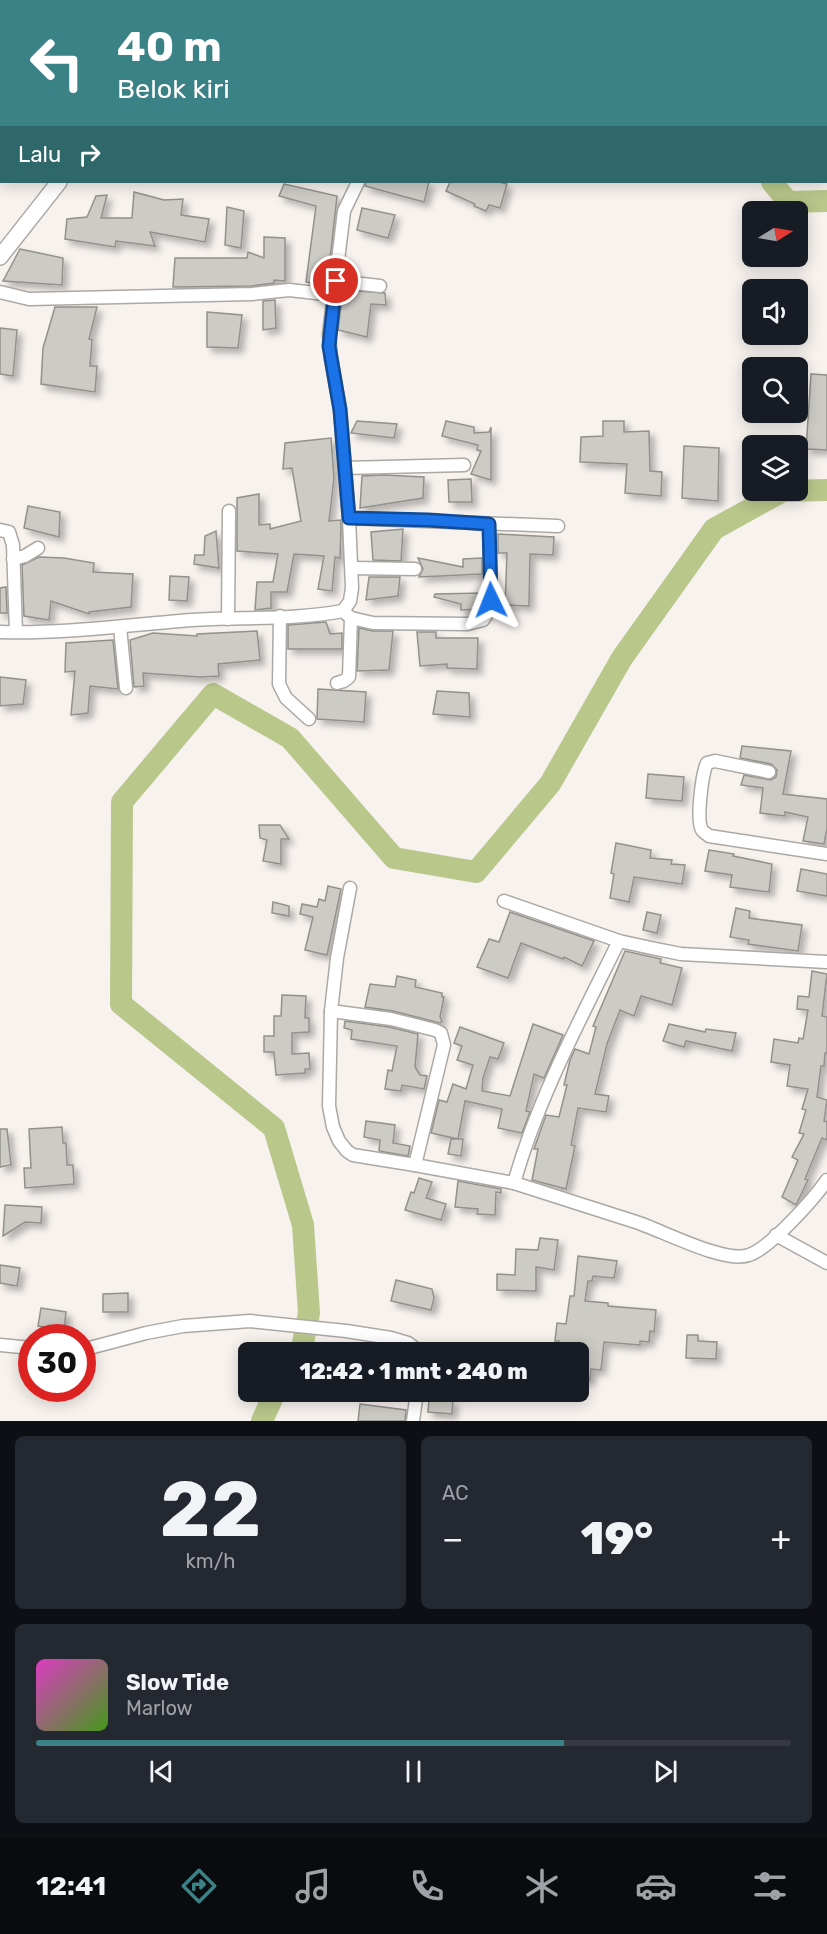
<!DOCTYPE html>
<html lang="id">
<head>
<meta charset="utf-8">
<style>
  body { margin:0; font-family:Rubik,sans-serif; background:#242831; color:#f1f3f6; height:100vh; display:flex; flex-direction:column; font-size:22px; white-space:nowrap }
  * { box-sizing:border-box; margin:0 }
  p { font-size:20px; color:#9ea1a6 }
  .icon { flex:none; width:33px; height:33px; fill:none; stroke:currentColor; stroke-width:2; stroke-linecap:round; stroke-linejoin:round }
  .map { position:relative; height:1421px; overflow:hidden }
  .side { display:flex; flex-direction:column; gap:15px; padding:15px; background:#0d0f14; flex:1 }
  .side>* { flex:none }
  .banner { position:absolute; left:0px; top:0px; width:828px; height:183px; box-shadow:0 3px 15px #0003; background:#3a8286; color:#fff; overflow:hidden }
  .needle { width:39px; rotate:79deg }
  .tools { position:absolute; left:742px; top:201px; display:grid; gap:12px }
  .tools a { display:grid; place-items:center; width:66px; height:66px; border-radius:9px; background:#171b24; box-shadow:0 3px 15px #0003; font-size:30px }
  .speed { position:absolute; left:18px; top:1324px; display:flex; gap:12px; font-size:30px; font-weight:700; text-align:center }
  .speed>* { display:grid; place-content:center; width:78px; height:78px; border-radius:50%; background:#171b24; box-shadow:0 3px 15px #0003; line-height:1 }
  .speed .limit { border:9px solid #d22; background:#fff; color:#111 }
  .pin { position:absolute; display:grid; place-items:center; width:51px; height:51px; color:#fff; margin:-26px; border:3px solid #fff; border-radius:50%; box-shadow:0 2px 6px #0007 }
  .me { position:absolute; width:66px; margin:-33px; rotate:358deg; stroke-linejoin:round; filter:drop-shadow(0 0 4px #0008) }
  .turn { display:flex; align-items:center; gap:21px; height:126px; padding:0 18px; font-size:27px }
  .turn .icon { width:78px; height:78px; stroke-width:2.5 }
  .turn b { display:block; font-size:42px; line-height:51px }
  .then { display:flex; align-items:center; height:57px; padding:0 18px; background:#0003; gap:12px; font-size:22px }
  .big { font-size:45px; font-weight:800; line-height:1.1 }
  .side .tile { flex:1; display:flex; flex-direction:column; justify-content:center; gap:9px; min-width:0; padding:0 21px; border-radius:9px; background:#242831 }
  .side .dial { align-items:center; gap:0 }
  .dial b { font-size:78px; line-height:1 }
  .song { display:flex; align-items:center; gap:18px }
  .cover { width:72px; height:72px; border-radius:9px; background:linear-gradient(135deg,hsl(310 70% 55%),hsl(100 70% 35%)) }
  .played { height:6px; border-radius:3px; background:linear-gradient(90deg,#3a8286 70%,#363941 70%) }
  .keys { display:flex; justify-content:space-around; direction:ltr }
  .heat { display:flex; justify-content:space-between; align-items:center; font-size:33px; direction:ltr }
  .side .tiles { flex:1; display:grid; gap:15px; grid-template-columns:1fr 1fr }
  .tile:last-child { grid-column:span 2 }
  .trip { position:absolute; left:238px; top:1342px; width:351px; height:60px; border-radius:9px; background:#171b24; box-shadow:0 3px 15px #0003; font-weight:800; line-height:60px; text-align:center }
  .dock { display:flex; height:96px; justify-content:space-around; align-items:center; background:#090b0e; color:#9ea1a6 }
  .dock .icon { width:42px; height:42px }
  .dock .current { color:#3a8286 }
  .dock b { font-size:27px; color:#f1f3f6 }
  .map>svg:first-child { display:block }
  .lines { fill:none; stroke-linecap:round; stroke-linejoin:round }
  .river { stroke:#b9c78b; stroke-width:22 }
  .building { fill:#cdcbc5; stroke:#93918c; stroke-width:1.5; filter:url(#shadow) }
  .minor-casing { stroke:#aca8a4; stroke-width:15 }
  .tertiary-casing { stroke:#aca8a4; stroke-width:18 }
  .minor { stroke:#fff; stroke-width:12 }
  .tertiary { stroke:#fff; stroke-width:15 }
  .route-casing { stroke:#114b97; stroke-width:15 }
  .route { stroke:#1a73e8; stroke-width:10 }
</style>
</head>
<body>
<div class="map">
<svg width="827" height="1421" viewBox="0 0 827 1421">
  <defs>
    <filter id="shadow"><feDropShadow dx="5" dy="5" stdDeviation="3" flood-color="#0004"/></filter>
  </defs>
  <rect width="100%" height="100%" fill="#f7f2ee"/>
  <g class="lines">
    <!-- river -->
    <g class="river">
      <path d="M810 2 812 0"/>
      <path d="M772 182 788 202 827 201"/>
      <path d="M301 1353 309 1313 303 1225 274 1128 121 1004 122 802 213 694 290 738 394 858 476 872 550 784 622 658 714 529 783 491 827 490"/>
      <path d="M262 1421 275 1392"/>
    </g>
  </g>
  <!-- building -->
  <g class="building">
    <path d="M366 182H429L424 202 365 186Z"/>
    <path d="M450 182H499L507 184 500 208 489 205 486 211 474 206 475 204 446 191Z"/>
    <path d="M284 184 337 196 327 286 306 282 316 206 279 196Z"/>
    <path d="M134 192 164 200 183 199 181 215 209 219 205 242 150 232 155 246 116 241 115 247 65 239 67 219 87 217 96 196 107 195 101 218H132Z"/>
    <path d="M227 207 244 211 241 248 225 245Z"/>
    <path d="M362 208 395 215 388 238 357 230Z"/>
    <path d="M264 237 285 238V281L274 280V283L251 286 173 287 175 258H247L248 252 264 258Z"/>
    <path d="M20 249 63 258 62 285 3 281Z"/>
    <path d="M343 290 385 293 386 305 371 304 367 337 338 330Z"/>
    <path d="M275 300 276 328 263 330V301Z"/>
    <path d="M55 307H97L89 339 92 340 90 366H97L95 392 41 384 43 348Z"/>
    <path d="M207 312 242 315 238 348 207 347Z"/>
    <path d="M0 328 17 330 13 376 0 374Z"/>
    <path d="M811 374 827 375V450L806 449Z"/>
    <path d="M357 421 397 424 394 438 351 433Z"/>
    <path d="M446 421 474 427V433L489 432 491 427V480L471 474 481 451 477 450 478 445 442 436Z"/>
    <path d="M603 421H624V432L649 431 650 471 662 472 661 496 625 493 627 464 580 462 581 437 603 436Z"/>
    <path d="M331 438 334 478 329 521 341 520V528L340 558 335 557 332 591 318 589 324 556 294 554 287 592H271V608L255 610 257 582H273L278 554 237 551V498L259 494V525L270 524V529L301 521 292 468 283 469 285 443Z"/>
    <path d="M684 446 719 448 718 501 682 498Z"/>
    <path d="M384 475 424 477 423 498 360 508 362 476Z"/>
    <path d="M471 479 472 502H449L448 480Z"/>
    <path d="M28 506 60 512 59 537 24 528Z"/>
    <path d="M403 529 401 561 373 560 371 532Z"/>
    <path d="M216 531 219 568 194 564 195 555H204L205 536Z"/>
    <path d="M498 534 554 537 553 555 530 554 529 606 505 605 507 553H498Z"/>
    <path d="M39 557 64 558 94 563 93 572 133 574 131 607 89 612V614L51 601 49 620 24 616 22 565Z"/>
    <path d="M418 558 463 567V559L482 558V574L419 577 423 569Z"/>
    <path d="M170 576 189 577 187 601 169 600Z"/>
    <path d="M369 577H400L398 596 366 600Z"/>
    <path d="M6 587 7 613H0V588Z"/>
    <path d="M482 593 480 609 461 610V604L434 597 435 594Z"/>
    <path d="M326 622 330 634 342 633V649H288V625Z"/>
    <path d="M359 628 373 631H393L389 670 357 671Z"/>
    <path d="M257 631 260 660 218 664 219 676 200 677 143 673 144 686 134 687 130 640 153 633 197 636V634Z"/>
    <path d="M417 632H436V638H478L477 669 447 668V664L420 666Z"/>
    <path d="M113 640 118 689 90 686 88 713 71 715 75 671 65 672 66 643Z"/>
    <path d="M0 677 26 680 23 704 0 706Z"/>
    <path d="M318 689 366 692 364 722 317 719Z"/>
    <path d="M437 691 469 693 470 717 433 714Z"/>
    <path d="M742 746 791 751 783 794 827 799V828L824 844 803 841 808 817 785 812V816L760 813 763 788 741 785 744 775 771 780 776 777 777 770 771 764 740 758Z"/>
    <path d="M648 774 684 777 682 801 646 798Z"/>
    <path d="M259 825H280L289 839H281V864L263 861 267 840 260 838Z"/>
    <path d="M616 843 651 850 650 858 672 860 671 864 685 865 682 884 634 877 629 902 610 898 614 874 611 873Z"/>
    <path d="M709 850 734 854 733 856 772 864 769 892 730 887 732 875 705 871Z"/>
    <path d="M801 869 827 874V896L797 891Z"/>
    <path d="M328 886 341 889 327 955 305 950 313 917 300 914 302 904 317 907 319 899 325 901Z"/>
    <path d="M273 902 289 906V916L272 913Z"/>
    <path d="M736 908 750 911 749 918 802 925 798 951 748 944 749 940 730 937Z"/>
    <path d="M510 912 594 941 582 966 564 957 563 959 521 943 508 978 477 967 489 939 499 942Z"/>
    <path d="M647 912 661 915 657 933 643 930Z"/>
    <path d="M625 951 661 959 660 963 682 968 672 1005 641 996 634 1016 620 1010 607 1044 595 1094 609 1096 606 1112 578 1108 571 1145 575 1146 566 1189 532 1180 538 1149H534L546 1115 559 1117 567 1085H564L570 1060 575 1049 589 1054 596 1027 593 1026Z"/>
    <path d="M812 971 827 974 822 1016 827 1017V1053H825L824 1066H821L817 1097 827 1100 824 1121 827 1122V1140L822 1138 805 1179 808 1180 796 1205 782 1197 798 1160 792 1157 804 1134 799 1133 806 1110 802 1109 808 1089 787 1086 790 1065 771 1062 774 1039 798 1043 799 1038 803 1039 808 1010 797 1009 798 996 809 997Z"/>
    <path d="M397 976 416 980 415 987 442 993V997H444L440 1017 442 1021 440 1023 393 1011 365 1007 370 984 395 987Z"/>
    <path d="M282 995 306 996 305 1018H309V1032L292 1033V1054L309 1053 310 1069H305V1073L276 1075 274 1052H264V1036H274V1016H281Z"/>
    <path d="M345 1021 389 1027 418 1034 415 1067 420 1075 427 1076 424 1089 402 1085 401 1091 385 1089 388 1070 392 1071 397 1046 351 1039 352 1030 344 1028Z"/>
    <path d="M533 1024 563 1035 544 1078 534 1074 526 1111 530 1112 522 1133 498 1128 502 1109 465 1101 458 1139H463L461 1156 448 1154 451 1139H458L431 1133 439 1100 447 1102 453 1084 466 1089 473 1065 457 1060 462 1046 454 1043 460 1027 504 1043 498 1059 490 1057 483 1078 482 1091 510 1096Z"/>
    <path d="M669 1024 705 1032 706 1029 736 1033 732 1051 686 1041 684 1047 663 1041Z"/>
    <path d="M366 1121 395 1125 393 1143 410 1146 408 1156 379 1151 380 1140 364 1137Z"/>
    <path d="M62 1127 63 1143H66L67 1165H73L74 1184 25 1188 24 1168H31L29 1129Z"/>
    <path d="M0 1129H7L11 1165 0 1167Z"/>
    <path d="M419 1178 432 1182 426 1198 446 1204 441 1220 405 1210 411 1192 414 1193Z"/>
    <path d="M458 1181 501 1189V1193L496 1192 495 1215 477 1214 478 1209 455 1207Z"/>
    <path d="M5 1205 42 1207 41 1223 25 1222 3 1236Z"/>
    <path d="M540 1238 558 1240 554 1270 536 1267V1291L497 1290V1274L515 1275 516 1249 538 1250Z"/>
    <path d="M578 1256 617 1261 614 1278 593 1276 592 1281H588L585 1301 608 1303V1306L656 1310 654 1332 650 1331 649 1342 640 1341V1345L604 1342 601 1370 591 1369 590 1380H579V1353H558L559 1341H555L557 1323 566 1324 570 1296H574Z"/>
    <path d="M0 1265 20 1268 17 1286 0 1283Z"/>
    <path d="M396 1280 432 1289 434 1298 431 1310 391 1301Z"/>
    <path d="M128 1293V1312H103V1294Z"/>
    <path d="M41 1308 66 1312 64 1330 38 1326Z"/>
    <path d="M687 1335H698V1341L717 1342 716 1359 686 1358Z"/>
    <path d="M429 1399 453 1400 452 1414 428 1412Z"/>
    <path d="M360 1404 406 1410 405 1421H358Z"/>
  </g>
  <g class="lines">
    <defs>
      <g id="minor">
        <path d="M433 2 434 0"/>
        <path d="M557 2 558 0"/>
        <path d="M726 2V0"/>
        <path d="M336 281 380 286"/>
        <path d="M0 292 29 299 252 294 289 290 334 295"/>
        <path d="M345 468 464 465"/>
        <path d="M349 518 558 526"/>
        <path d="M0 530 9 532 13 545 16 632"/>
        <path d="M13 559 25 556 38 548"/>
        <path d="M352 568 415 569"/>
        <path d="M343 611 351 618 373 623 467 624 483 620 490 609 491 600 489 524"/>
        <path d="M280 616 279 684 286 698 309 719"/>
        <path d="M228 619 229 511"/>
        <path d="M120 627 126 688"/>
        <path d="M0 632C64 634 128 625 192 620 240 617 295 620 343 611L350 601 352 588 349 518 340 409 331 359 329 334 344 211 358 182"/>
        <path d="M337 683 344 681 349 677 351 618"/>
        <path d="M769 772 715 761 707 763C702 774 696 820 702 830 703 832 707 834 709 836L827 854"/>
        <path d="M350 888 337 958 331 1011 329 1106 333 1127 339 1141 347 1151 353 1155 415 1165"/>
        <path d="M504 901 619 941 656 949 681 954 827 962"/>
        <path d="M619 941C580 1020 538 1098 514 1183 555 1196 596 1209 636 1222 661 1230 725 1264 749 1255 770 1248 814 1199 827 1180"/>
        <path d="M331 1011 391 1019 435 1030 441 1033 444 1045 415 1165 514 1183"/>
        <path d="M776 1235 827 1263"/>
        <path d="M0 1345 32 1348"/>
        <path d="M82 1350 146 1333 183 1326 250 1321 346 1331 391 1338 408 1343 416 1349 418 1353"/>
        <path d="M413 1421 417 1392"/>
      </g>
      <g id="tertiary">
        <path d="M200 2 202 0"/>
        <path d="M0 257 59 182"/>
      </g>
    </defs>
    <!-- minor casing -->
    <use href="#minor" class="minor-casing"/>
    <!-- tertiary casing -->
    <use href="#tertiary" class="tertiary-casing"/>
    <!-- minor -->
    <use href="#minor" class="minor"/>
    <!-- tertiary -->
    <use href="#tertiary" class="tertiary"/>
  </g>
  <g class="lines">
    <defs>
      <path id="route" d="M336 281 329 346 340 410 349 518 428 520 489 524 491 600"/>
    </defs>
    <!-- route casing -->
    <use href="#route" class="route-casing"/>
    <!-- route -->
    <use href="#route" class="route"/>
  </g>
</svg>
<div class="tools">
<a><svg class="needle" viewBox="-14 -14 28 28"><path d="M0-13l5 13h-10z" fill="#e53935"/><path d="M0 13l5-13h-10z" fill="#9ea1a6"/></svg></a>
<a><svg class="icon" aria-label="sound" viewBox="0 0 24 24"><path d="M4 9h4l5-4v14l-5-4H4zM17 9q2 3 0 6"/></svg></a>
<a><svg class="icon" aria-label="search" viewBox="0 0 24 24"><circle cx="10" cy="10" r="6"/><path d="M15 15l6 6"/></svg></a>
<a><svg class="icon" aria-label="layers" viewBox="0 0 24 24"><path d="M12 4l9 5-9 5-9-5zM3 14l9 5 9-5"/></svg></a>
</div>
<div class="speed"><div class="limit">30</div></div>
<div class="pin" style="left:336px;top:281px;background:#d93025"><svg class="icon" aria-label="arrive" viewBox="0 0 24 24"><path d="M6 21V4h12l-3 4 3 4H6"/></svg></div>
<svg class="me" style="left:491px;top:600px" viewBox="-20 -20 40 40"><path d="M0-17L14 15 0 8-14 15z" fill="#1a73e8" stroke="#fff" stroke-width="4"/></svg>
<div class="trip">12:42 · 1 mnt · 240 m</div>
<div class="banner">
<div class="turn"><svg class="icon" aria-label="left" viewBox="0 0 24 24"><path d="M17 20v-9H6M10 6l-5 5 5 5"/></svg><div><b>40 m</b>Belok kiri</div></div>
<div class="then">Lalu<svg class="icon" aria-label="right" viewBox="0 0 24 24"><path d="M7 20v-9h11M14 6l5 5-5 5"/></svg></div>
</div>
</div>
<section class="side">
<div class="tiles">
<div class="tile dial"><b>22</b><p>km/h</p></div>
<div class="tile"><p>AC</p>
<div class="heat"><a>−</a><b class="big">19°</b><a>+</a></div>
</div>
<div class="tile">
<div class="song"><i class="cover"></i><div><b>Slow Tide</b><p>Marlow</p></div></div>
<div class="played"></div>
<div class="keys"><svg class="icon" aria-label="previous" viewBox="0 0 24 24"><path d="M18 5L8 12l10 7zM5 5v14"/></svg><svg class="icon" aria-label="pause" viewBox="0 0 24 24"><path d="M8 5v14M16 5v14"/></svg><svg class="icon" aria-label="next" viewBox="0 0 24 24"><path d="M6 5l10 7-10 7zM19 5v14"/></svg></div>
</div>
</div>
</section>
<nav class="dock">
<b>12:41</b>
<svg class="icon current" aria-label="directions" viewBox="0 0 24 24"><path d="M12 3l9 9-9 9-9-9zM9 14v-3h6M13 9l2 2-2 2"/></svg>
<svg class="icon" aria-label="music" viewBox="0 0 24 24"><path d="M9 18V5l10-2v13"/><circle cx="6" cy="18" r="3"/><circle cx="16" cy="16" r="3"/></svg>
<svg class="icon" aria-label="phone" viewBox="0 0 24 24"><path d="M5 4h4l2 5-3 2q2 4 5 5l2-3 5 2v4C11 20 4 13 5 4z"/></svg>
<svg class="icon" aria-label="climate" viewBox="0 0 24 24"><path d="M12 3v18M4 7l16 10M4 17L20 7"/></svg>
<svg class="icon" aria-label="car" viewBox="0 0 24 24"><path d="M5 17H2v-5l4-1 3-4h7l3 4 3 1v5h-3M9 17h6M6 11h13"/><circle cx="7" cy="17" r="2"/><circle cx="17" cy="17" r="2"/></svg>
<svg class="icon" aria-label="filters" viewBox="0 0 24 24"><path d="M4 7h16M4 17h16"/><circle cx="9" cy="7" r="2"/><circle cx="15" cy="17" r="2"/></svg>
</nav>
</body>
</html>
